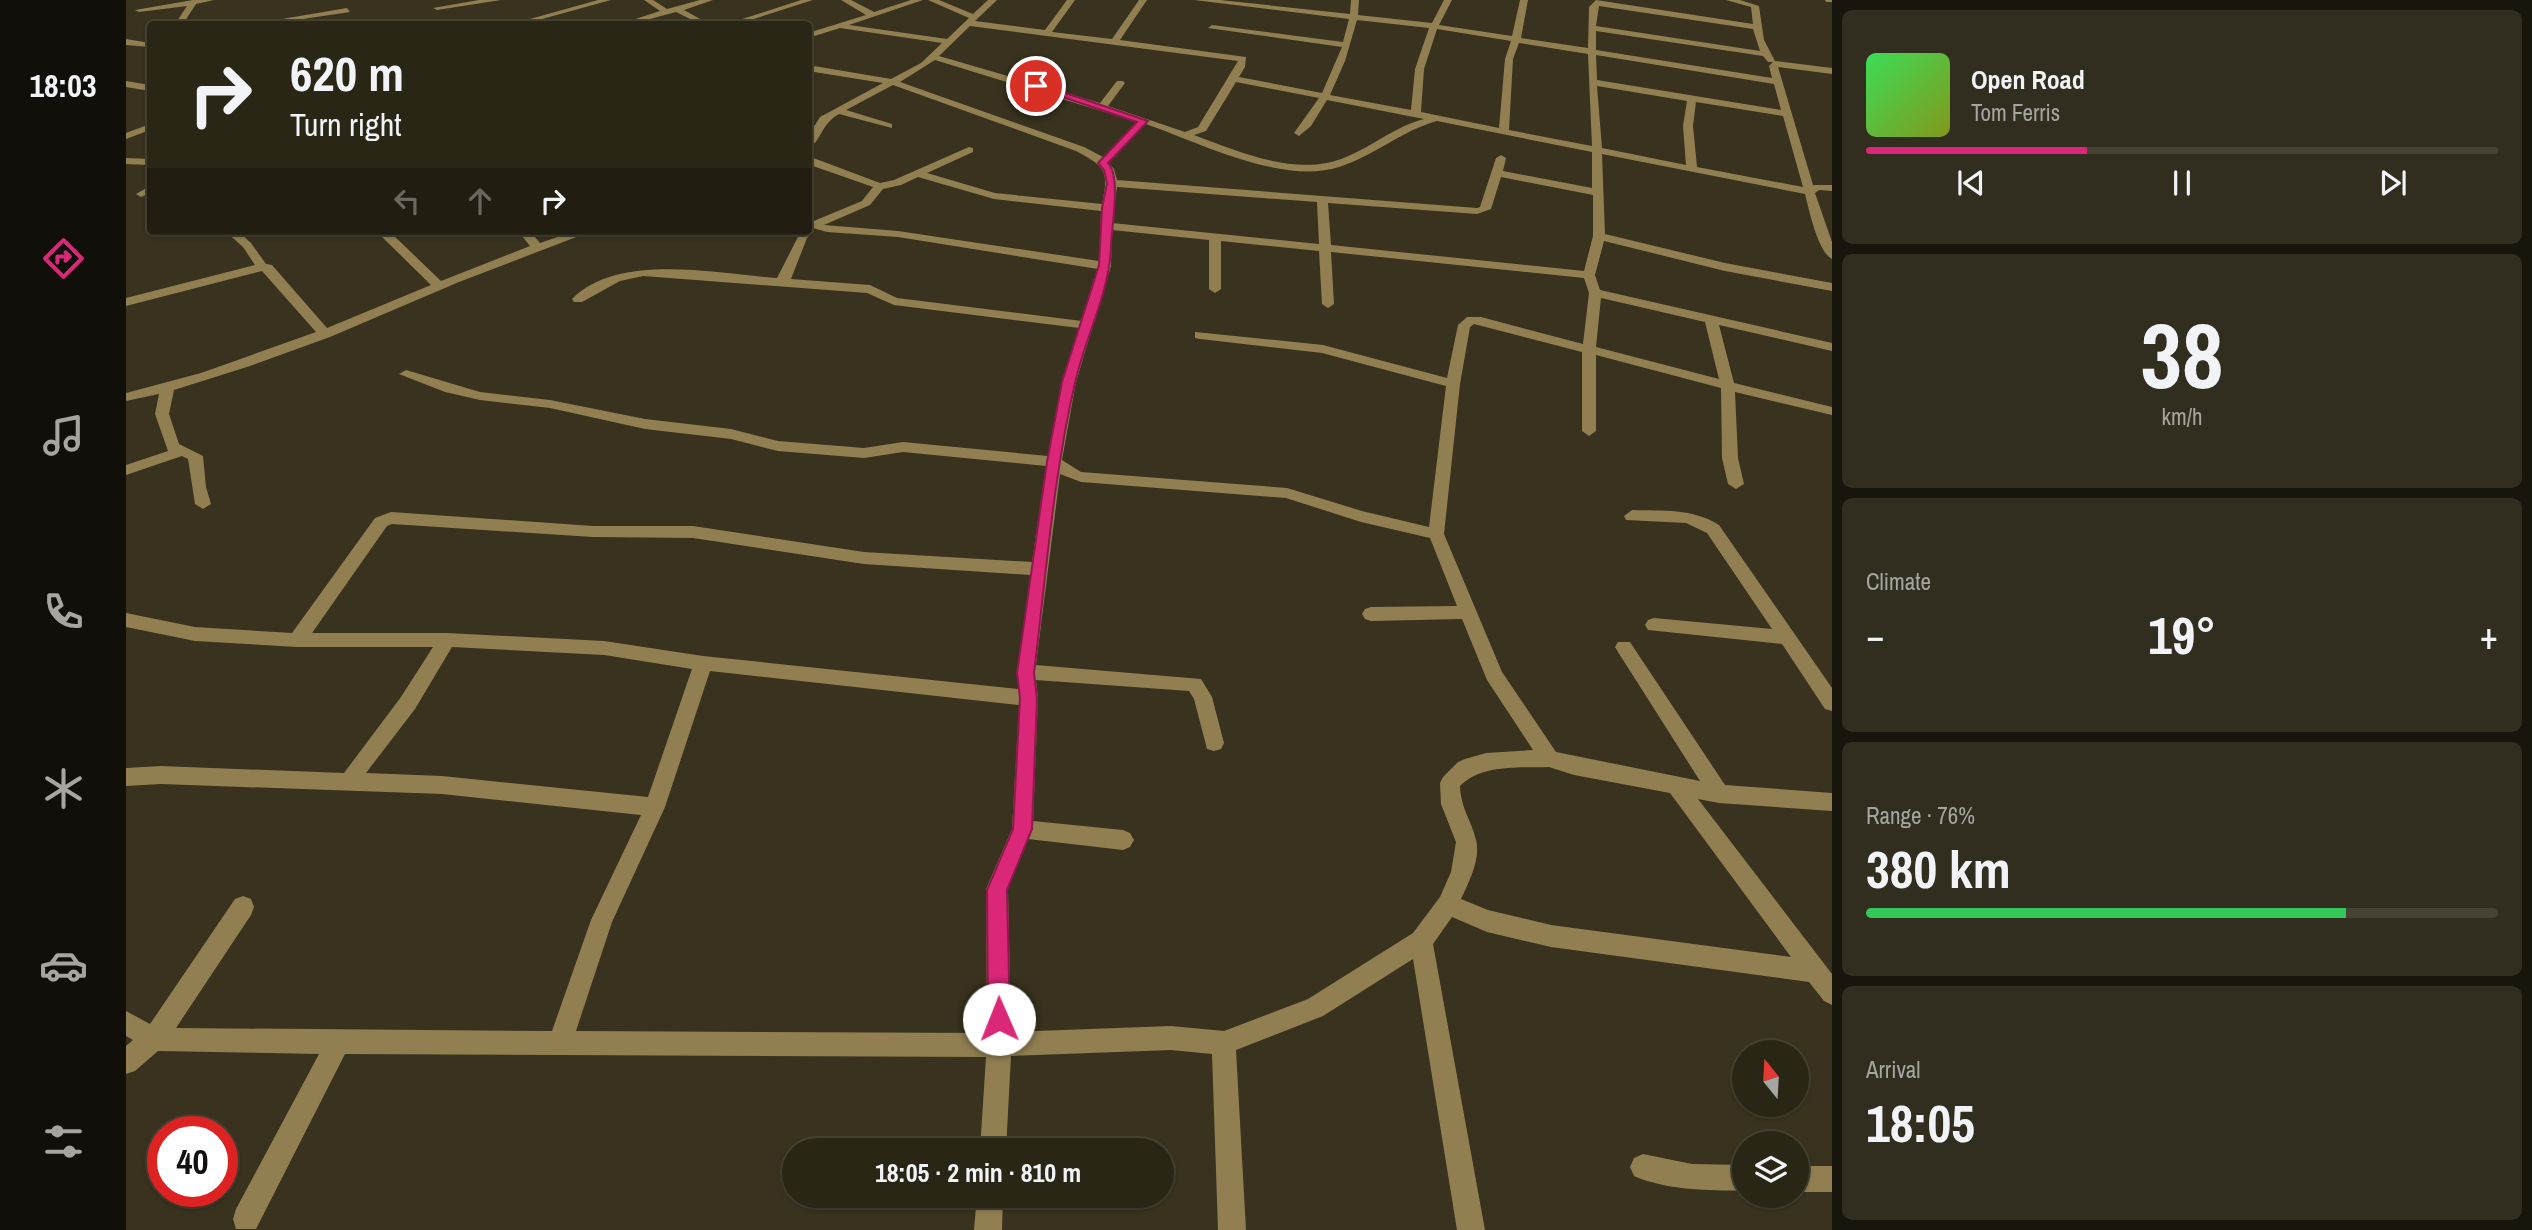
<!DOCTYPE html>
<html lang="en">
<head>
<meta charset="utf-8">
<style>
  body { margin:0; font-family:"Archivo Narrow",sans-serif; background:#322e1f; color:#f1f3f6; height:100vh; display:flex; flex-direction:column; font-size:26px; white-space:nowrap }
  * { box-sizing:border-box; margin:0 }
  p { font-size:23px; color:#a5a5a1 }
  .icon { flex:none; width:38px; height:38px; fill:none; stroke:currentColor; stroke-width:2; stroke-linecap:round; stroke-linejoin:round }
  .map { position:relative; flex:1; overflow:hidden }
  .sheet { display:flex; flex-direction:column; gap:10px; padding:10px; background:#17150c; width:700px }
  .sheet>* { flex:none }
  .hud { position:absolute; left:21px; top:21px; width:665px; height:214px; border-radius:7px; box-shadow:0 2px 5px #0004,0 0 0 2px #464335; background:#2a2616; color:#f1f3f6; overflow:hidden }
  .needle { width:46px; rotate:342deg }
  .tools { position:absolute; left:1606px; top:1040px; display:grid; gap:14px }
  .tools a { display:grid; place-items:center; width:77px; height:77px; border-radius:50%; background:#2a2616; box-shadow:0 2px 5px #0004,0 0 0 2px #464335; font-size:35px }
  .speed { position:absolute; left:21px; top:1116px; display:flex; gap:14px; font-size:35px; font-weight:700; text-align:center }
  .speed>* { display:grid; place-content:center; width:91px; height:91px; border-radius:50%; background:#2a2616; box-shadow:0 2px 5px #0004,0 0 0 2px #464335; line-height:1 }
  .speed .limit { border:10px solid #d22; background:#fff; color:#111 }
  .pin { position:absolute; display:grid; place-items:center; width:60px; height:60px; color:#fff; margin:-30px; border:4px solid #fff; border-radius:50%; box-shadow:0 2px 7px #0007 }
  .me { position:absolute; width:77px; margin:-38px; rotate:359deg; stroke-linejoin:round; filter:drop-shadow(0 0 5px #0008) }
  .turn { display:flex; align-items:center; gap:24px; height:147px; padding:0 28px; font-size:32px }
  .turn .icon { width:91px; height:91px; stroke-width:2.5 }
  .turn b { display:block; font-size:49px; line-height:60px }
  .lanes { display:flex; align-items:center; height:66px; padding:0 28px; background:#0003; justify-content:center; gap:35px; direction:ltr }
  .lanes .off { opacity:.35 }
  .big { font-size:52px; font-weight:700; line-height:1.1 }
  .sheet .tile { flex:1; display:flex; flex-direction:column; justify-content:center; gap:10px; min-width:0; padding:0 24px; border-radius:10px; background:#322e1f }
  .sheet .dial { align-items:center; gap:0 }
  .dial b { font-size:91px; line-height:1 }
  .song { display:flex; align-items:center; gap:21px }
  .cover { width:84px; height:84px; border-radius:10px; background:linear-gradient(135deg,hsl(130 70% 55%),hsl(70 70% 35%)) }
  .played { height:7px; border-radius:4px; background:linear-gradient(90deg,#db2777 35%,#464335 35%) }
  .keys { display:flex; justify-content:space-around; direction:ltr }
  .heat { display:flex; justify-content:space-between; align-items:center; font-size:38px; direction:ltr }
  .charge { height:10px; border-radius:5px; background:linear-gradient(90deg,#34c759 76%,#464335 0) }
  .trip { position:absolute; left:656px; top:1138px; width:392px; height:70px; border-radius:35px; background:#2a2616; box-shadow:0 2px 5px #0004,0 0 0 2px #464335; font-weight:700; line-height:70px; text-align:center }
  main { display:flex; flex:1; min-height:0 }
  .menu { display:flex; flex-direction:column; width:126px; justify-content:space-around; align-items:center; background:#110f09; color:#a5a5a1 }
  .menu .icon { width:49px; height:49px }
  .menu .current { color:#db2777 }
  .menu b { font-size:32px; color:#f1f3f6 }
  .map>svg:first-child { display:block }
  .lines { fill:none; stroke-linecap:round; stroke-linejoin:round }
  .minor { fill:#917f52; fill-rule:evenodd }
  .route { fill:#db2777; stroke:#8e194d; stroke-width:2 }
</style>
</head>
<body>
<main>
<nav class="menu">
<b>18:03</b>
<svg class="icon current" aria-label="directions" viewBox="0 0 24 24"><path d="M12 3l9 9-9 9-9-9zM9 14v-3h6M13 9l2 2-2 2"/></svg>
<svg class="icon" aria-label="music" viewBox="0 0 24 24"><path d="M9 18V5l10-2v13"/><circle cx="6" cy="18" r="3"/><circle cx="16" cy="16" r="3"/></svg>
<svg class="icon" aria-label="phone" viewBox="0 0 24 24"><path d="M5 4h4l2 5-3 2q2 4 5 5l2-3 5 2v4C11 20 4 13 5 4z"/></svg>
<svg class="icon" aria-label="climate" viewBox="0 0 24 24"><path d="M12 3v18M4 7l16 10M4 17L20 7"/></svg>
<svg class="icon" aria-label="car" viewBox="0 0 24 24"><path d="M5 17H2v-5l4-1 3-4h7l3 4 3 1v5h-3M9 17h6M6 11h13"/><circle cx="7" cy="17" r="2"/><circle cx="17" cy="17" r="2"/></svg>
<svg class="icon" aria-label="filters" viewBox="0 0 24 24"><path d="M4 7h16M4 17h16"/><circle cx="9" cy="7" r="2"/><circle cx="15" cy="17" r="2"/></svg>
</nav>
<div class="map">
<svg width="1706" height="1230" viewBox="0 0 1706 1230">
  <rect width="100%" height="100%" fill="#38321e"/>
  <g class="lines">
    <!-- minor -->
    <g class="minor">
      <path d="M67 0H88L70 4 57 24H49L61 6 13 12 9 10Z"/>
      <path d="M353 0H375L311 10 307 8Z"/>
      <path d="M472 0H485L398 24H386Z"/>
      <path d="M518 0H527L541 9 574 0H587L558 10 583 24H574L550 12 505 24H494L534 11Z"/>
      <path d="M675 0H687L612 24H601Z"/>
      <path d="M715 0H725L748 12 785 0H797L723 25 821 39 843 18 802 0H813L847 14 862 0H871L849 21 919 30 941 0H949L926 32 986 39 1013 0H1021L994 40 1120 57 1119 67 1113 77 1196 93 1216 47 1082 28 1086 25 1217 42 1223 19 1068 0H1094L1224 14 1225 0H1233L1232 15 1306 23 1318 0H1326L1313 25 1386 36 1394 0H1402L1395 38 1462 48 1463 7 1470 0 1627 24 1625 7 1600 0H1614L1633 6 1638 40 1649 61 1706 68V74L1652 67 1687 185H1706V191L1693 190 1689 193 1706 242V259C1692 252 1683 210 1679 194L1476 154 1479 234 1599 263 1706 283V291L1599 271 1478 241 1469 275 1474 290 1706 343V351L1593 325 1608 383 1706 407V415L1609 392 1612 458 1618 484 1610 489 1602 484 1596 458 1595 388 1470 355V431L1463 436 1456 431V352L1348 324 1344 327 1334 384 1318 534 1376 672 1430 752 1574 781 1492 652 1489 647 1492 642H1504L1599 785 1706 793V811L1593 803 1572 799 1706 974V1005L1698 1001 1683 982 1425 947 1361 932 1326 917 1307 944 1359 1230H1331L1287 959 1197 1016 1110 1050 1120 1230H1092L1086 1054 1045 1050 885 1056 880 1150H854L860 1057 219 1054 130 1229H110L107 1219 110 1209 193 1054 32 1051 9 1071 0 1074V1046L7 1040 0 1036V1011L24 1024 109 899 117 896 125 899 128 907 125 915 50 1028 426 1031 465 920 515 815 316 794 35 784 0 786V768L35 766 218 773 275 697 307 647H171L69 641 0 627V613L69 627 166 633 249 518 265 512 467 526H567L738 552 906 562 920 466 777 452 738 458 652 451 605 439 519 429 424 408 354 400 319 392 273 374 280 370 354 392 424 400 519 419 605 429 652 441 738 448 777 442 922 456 936 382 953 328 768 305 741 293 517 276 494 281 456 302H448L446 299C493 252 590 274 651 278L675 231H682V228L688 231 681 238 665 279 744 285 771 298 956 321 972 269 772 237 701 232 683 227V223L736 201 747 187 687 166 682 163V156L754 183 768 180 843 147 847 148V152L801 173 869 193 976 204C983 171 980 167 950 151L767 85 720 110 766 124V128L713 114C695 124 696 140 682 149V136L694 117 757 83 682 71V65L765 79 795 63 816 43 714 28 682 38V33L740 15ZM1473 6 1627 29 1634 51 1470 26ZM1231 20 1303 28 1289 69 1285 110 1204 95 1219 61ZM844 26 1112 61 1072 127 1059 132 982 106 999 83 997 81H991L974 103 813 56ZM1311 29 1385 41 1379 59 1373 128 1295 112 1298 69ZM1470 31 1637 56 1642 62H1647L1643 66 1646 78 1470 50ZM1393 43 1462 54 1466 146 1383 130 1387 59ZM1470 55 1648 84 1655 110 1471 80ZM809 60 1011 122 977 157 958 147 774 82ZM1110 82 1193 98 1168 133 1173 136 1185 126 1201 100 1298 119C1270 126 1247 146 1220 157 1172 178 1114 152 1068 135L1080 131ZM1471 86 1561 101 1557 126 1560 165 1476 148ZM1570 102 1657 116 1677 187 1571 167 1567 126ZM1311 121 1466 152V188L1377 171 1380 158 1375 155 1370 158 1354 207 1351 208 991 180 988 169 983 163 1003 139 1020 124C1074 143 1156 185 1213 167 1248 156 1275 131 1311 121ZM792 177 868 199 975 211 973 261 772 231 698 225 744 205 757 189 775 185ZM1375 177 1467 195V236L1458 271 1205 245 1202 203 1351 214 1365 209ZM991 187 1191 202 1193 244 986 223ZM986 230 1083 240V289L1089 293 1095 289V241L1193 251 1196 304 1202 308 1208 304 1205 252 1458 278 1463 293 1457 344 1355 317H1341L1332 325 1321 378 1197 345 1069 332V338L1074 339 1196 353 1320 386 1303 527 1236 511 1161 488 955 472 936 460 950 382 985 266ZM1475 298 1579 322 1593 379 1470 347ZM934 474 955 482 1160 498 1235 522 1304 538 1331 606 1245 607 1239 609 1236 614 1239 619 1245 621 1336 619 1361 680 1407 750 1360 753 1339 759 1332 762 1317 777 1314 783 1315 804 1330 842 1325 872 1314 897 1287 933 1182 999 1098 1031 1045 1026 885 1032 882 889 902 839 997 850 1004 847 1008 840 1004 833 997 830 907 821 912 698 910 680 1063 691 1068 699 1081 749 1088 751 1095 749 1098 743 1086 697 1075 679 910 665ZM266 524 467 537 567 538 738 564 905 575 891 672 893 689 577 656 478 641 321 633H186L261 526ZM326 647 478 655 566 669 522 797 316 776 240 773 289 709ZM584 671 893 705 886 829 860 889 861 1033 450 1031 486 922 539 807ZM1423 767 1448 775 1544 793 1665 957 1425 925 1362 910 1335 899C1343 882 1355 858 1350 840 1345 819 1335 809 1334 786 1356 764 1393 768 1423 767Z"/>
      <path d="M1699 0H1706V2H1700Z"/>
      <path d="M221 8 224 12 143 24H126Z"/>
      <path d="M0 39 24 43V47L0 45Z"/>
      <path d="M0 81 24 85V91L0 87Z"/>
      <path d="M24 124V130L0 139V133Z"/>
      <path d="M0 158 24 159V165L0 164Z"/>
      <path d="M24 186V193L15 197 10 194Z"/>
      <path d="M99 231H112L125 243 140 264 146 265 201 328 305 285 250 231H263L315 281 404 246 392 231H404L414 243 449 231H466L333 282 204 337 124 366 48 390 43 414 53 444 77 456 80 487 85 504 77 509 69 504 62 459 56 456 0 475V465L42 451 29 414 33 394 0 401V393L75 373 190 332 136 271 0 306V298L129 265 117 247Z"/>
      <path d="M1506 510C1536 511 1567 508 1593 525L1706 688V711L1699 709 1656 644 1522 630 1519 625 1522 620 1528 618 1646 629 1581 533 1560 523 1500 520 1498 516Z"/>
      <path d="M1517 1154 1566 1164 1619 1165V1191C1582 1190 1543 1191 1508 1176L1504 1167 1508 1158Z"/>
      <rect x="1671" y="1166" width="35" height="26"/>
      <path d="M851 1195H877L876 1230H848Z"/>
    </g>
  </g>
  <!-- route -->
  <path class="route" d="M910 83 1022 121 982 163C995 176 986 224 985 245 984 293 959 337 949 383 927 478 920 576 908 673L911 698 906 829 881 890 884 1019 881 1027 873 1030 865 1027 862 1019 861 890 887 829 894 698 891 673 921 462 936 382 973 265 976 208 981 183 978 170 972 163 1011 122 907 87Z"/>
</svg>
<div class="tools">
<a><svg class="needle" viewBox="-14 -14 28 28"><path d="M0-13l5 13h-10z" fill="#e53935"/><path d="M0 13l5-13h-10z" fill="#a5a5a1"/></svg></a>
<a><svg class="icon" aria-label="layers" viewBox="0 0 24 24"><path d="M12 4l9 5-9 5-9-5zM3 14l9 5 9-5"/></svg></a>
</div>
<div class="speed"><div class="limit">40</div></div>
<div class="pin" style="left:910px;top:86px;background:#d93025"><svg class="icon" aria-label="arrive" viewBox="0 0 24 24"><path d="M6 21V4h12l-3 4 3 4H6"/></svg></div>
<svg class="me" style="left:873px;top:1019px" viewBox="-20 -20 40 40"><circle r="19" fill="#fff"/><path d="M0-13L10 11 0 6-10 11z" fill="#db2777"/></svg>
<div class="trip">18:05 · 2 min · 810 m</div>
<div class="hud">
<div class="turn"><svg class="icon" aria-label="right" viewBox="0 0 24 24"><path d="M7 20v-9h11M14 6l5 5-5 5"/></svg><div><b>620 m</b>Turn right</div></div>
<div class="lanes"><svg class="icon off" aria-label="left" viewBox="0 0 24 24"><path d="M17 20v-9H6M10 6l-5 5 5 5"/></svg><svg class="icon off" aria-label="ahead" viewBox="0 0 24 24"><path d="M12 20V5M6 11l6-6 6 6"/></svg><svg class="icon" aria-label="right" viewBox="0 0 24 24"><path d="M7 20v-9h11M14 6l5 5-5 5"/></svg></div>
</div>
</div>
<section class="sheet">
<div class="tile">
<div class="song"><i class="cover"></i><div><b>Open Road</b><p>Tom Ferris</p></div></div>
<div class="played"></div>
<div class="keys"><svg class="icon" aria-label="previous" viewBox="0 0 24 24"><path d="M18 5L8 12l10 7zM5 5v14"/></svg><svg class="icon" aria-label="pause" viewBox="0 0 24 24"><path d="M8 5v14M16 5v14"/></svg><svg class="icon" aria-label="next" viewBox="0 0 24 24"><path d="M6 5l10 7-10 7zM19 5v14"/></svg></div>
</div>
<div class="tile dial"><b>38</b><p>km/h</p></div>
<div class="tile"><p>Climate</p>
<div class="heat"><a>−</a><b class="big">19°</b><a>+</a></div>
</div>
<div class="tile"><p>Range · 76%</p><b class="big">380 km</b><div class="charge"></div></div>
<div class="tile"><p>Arrival</p><b class="big">18:05</b></div>
</section>
</main>
</body>
</html>
